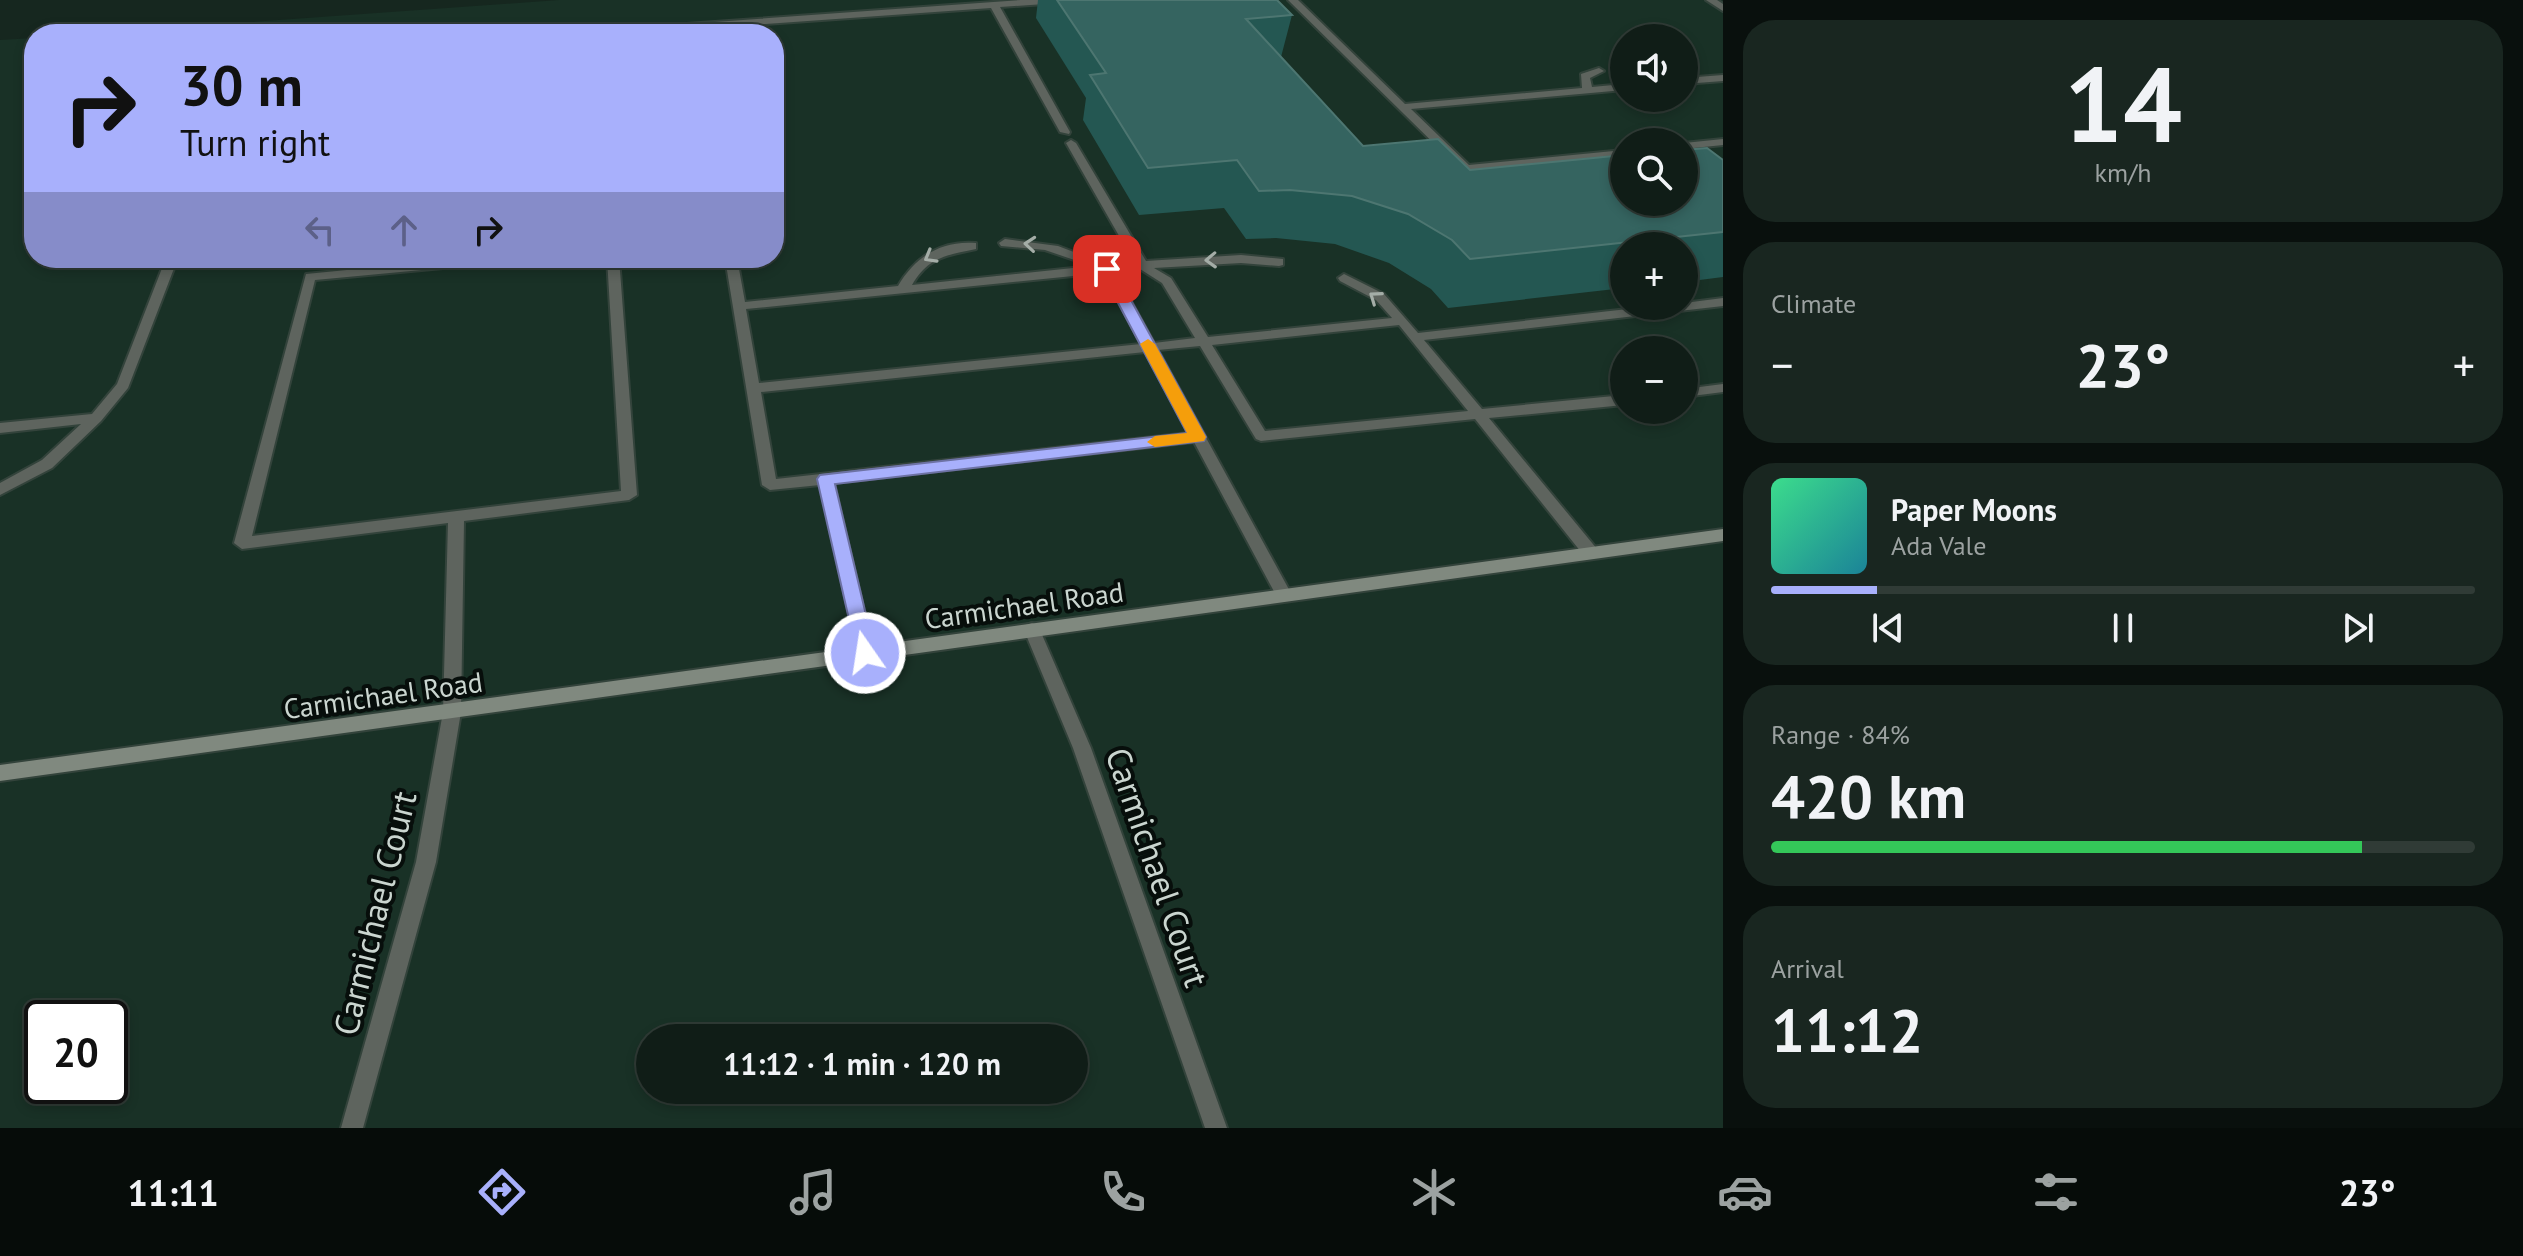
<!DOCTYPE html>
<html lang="en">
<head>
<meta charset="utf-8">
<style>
  body { margin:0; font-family:"PT Sans",sans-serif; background:#192620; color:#f1f3f6; height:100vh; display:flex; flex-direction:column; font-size:30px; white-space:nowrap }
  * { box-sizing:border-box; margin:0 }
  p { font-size:26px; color:#9ca2a1 }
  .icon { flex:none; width:44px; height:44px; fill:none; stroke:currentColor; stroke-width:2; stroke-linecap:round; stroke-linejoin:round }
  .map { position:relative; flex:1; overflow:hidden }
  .drawer { display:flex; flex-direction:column; gap:20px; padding:20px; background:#09100d; width:800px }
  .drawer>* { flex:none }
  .banner { position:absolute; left:24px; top:24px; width:760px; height:244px; border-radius:32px; box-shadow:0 4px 12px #0003,0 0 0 2px #303b36; background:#a8b0fc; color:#111; overflow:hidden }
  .fabs { position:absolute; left:1610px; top:24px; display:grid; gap:16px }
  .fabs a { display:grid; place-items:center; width:88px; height:88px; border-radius:50%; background:#101d17; box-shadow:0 4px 12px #0003,0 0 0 2px #303b36; font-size:40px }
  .speed { position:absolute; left:24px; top:1000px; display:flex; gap:16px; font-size:40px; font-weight:700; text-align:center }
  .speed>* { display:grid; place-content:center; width:104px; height:104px; border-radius:50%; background:#101d17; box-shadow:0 4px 12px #0003,0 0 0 2px #303b36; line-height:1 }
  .speed .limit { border:4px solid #111; border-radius:12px; background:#fff; color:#111 }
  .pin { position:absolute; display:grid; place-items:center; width:68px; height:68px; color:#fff; margin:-34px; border-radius:16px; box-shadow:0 4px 12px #0006 }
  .me { position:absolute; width:88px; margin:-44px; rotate:347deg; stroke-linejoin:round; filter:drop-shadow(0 0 6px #0008) }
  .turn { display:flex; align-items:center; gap:28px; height:168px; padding:0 24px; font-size:36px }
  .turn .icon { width:104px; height:104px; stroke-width:2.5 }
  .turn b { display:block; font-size:56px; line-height:68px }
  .lanes { display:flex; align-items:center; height:76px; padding:0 24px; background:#0003; justify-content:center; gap:40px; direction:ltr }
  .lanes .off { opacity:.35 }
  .big { font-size:60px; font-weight:700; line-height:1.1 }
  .drawer .card { flex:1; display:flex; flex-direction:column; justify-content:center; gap:12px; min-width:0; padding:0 28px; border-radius:32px; background:#192620 }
  .drawer .dial { align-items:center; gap:0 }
  .dial b { font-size:104px; line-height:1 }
  .song { display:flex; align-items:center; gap:24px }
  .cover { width:96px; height:96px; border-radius:12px; background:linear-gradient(135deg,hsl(150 70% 55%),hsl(190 70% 35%)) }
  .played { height:8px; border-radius:4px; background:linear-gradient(90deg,#a8b0fc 15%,#303b36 15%) }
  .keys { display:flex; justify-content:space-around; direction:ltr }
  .heat { display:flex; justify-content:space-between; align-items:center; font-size:44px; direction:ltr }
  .charge { height:12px; border-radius:6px; background:linear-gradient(90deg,#34c759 84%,#303b36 0) }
  .trip { position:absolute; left:636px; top:1024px; width:452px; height:80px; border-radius:40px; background:#101d17; box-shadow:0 4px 12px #0003,0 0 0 2px #303b36; font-weight:700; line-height:80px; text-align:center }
  .tab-bar { display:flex; height:128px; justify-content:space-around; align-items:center; background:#060c09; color:#9ca2a1 }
  .tab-bar .icon { width:56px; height:56px }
  .tab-bar .on { color:#a8b0fc }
  .tab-bar b { font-size:36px; color:#f1f3f6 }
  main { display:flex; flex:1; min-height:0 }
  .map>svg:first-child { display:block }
  .built { fill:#193126; fill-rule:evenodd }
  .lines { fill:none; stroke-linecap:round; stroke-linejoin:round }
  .lane-casing { stroke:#33433b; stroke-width:4 }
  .street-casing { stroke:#33433b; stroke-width:4 }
  .secondary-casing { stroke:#33433b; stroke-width:4 }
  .lane { fill:#5e645e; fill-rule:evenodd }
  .street { fill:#5e645e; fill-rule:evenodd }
  .secondary { fill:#80897f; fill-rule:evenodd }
  .wall { fill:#245752 }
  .building { fill:#356460; stroke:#4d7671; stroke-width:2 }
  .oneway { stroke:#a4ada7 }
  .route { fill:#a8b0fc; stroke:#6d72a4; stroke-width:2 }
  .slow { fill:#f59e0b }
  .labels { text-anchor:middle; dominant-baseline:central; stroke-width:8; stroke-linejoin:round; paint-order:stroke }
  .street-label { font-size:28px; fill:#cad5cf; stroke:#070e0b }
  .near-street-label { font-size:34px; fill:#cad5cf; stroke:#070e0b }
</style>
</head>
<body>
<main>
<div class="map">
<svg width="1723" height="1128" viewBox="0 0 1723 1128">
  <rect width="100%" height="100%" fill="#16271f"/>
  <!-- built -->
  <path class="built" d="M559 0H1723V1128H0V40L34 38V258H774V34H83ZM1624 38H1684V98H1624ZM1624 142H1684V202H1624ZM1624 246H1684V306H1624ZM1624 350H1684V410H1624ZM42 1018H110V1086H42ZM650 1038H1074V1090H650Z"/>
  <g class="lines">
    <defs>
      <g id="lane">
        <path d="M1021 0H1064L1059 3 1000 7 1070 132 1069 134 1060 132 991 8 627 34H583L588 31Z"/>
        <path d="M1288 0H1298L1405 104 1582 88 1581 74 1599 68 1604 71 1590 78 1592 87 1624 84V90L1411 109 1469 165 1624 150V156L1462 171Z"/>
        <path d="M1706 0H1717L1723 4V11Z"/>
        <path d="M1723 75V81L1684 84V78Z"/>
        <path d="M34 139V146L30 145 29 142Z"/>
        <path d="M1723 139V145L1684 149V143Z"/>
        <path d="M1071 140 1076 143 1146 261 1241 255 1283 259V265L1279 266 1241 263 1154 268 1171 278 1208 337 1392 318 1376 300 1340 281 1338 278 1344 274 1384 294 1418 333 1654 306H1684V303L1723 298V306L1424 340 1482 409 1624 395V405L1489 418 1597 549 1599 553 1597 557H1585L1475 419 1261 441 1256 439 1200 346 1158 350 1292 595 1290 599H1278L1194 442 834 483 874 653 871 658H859L820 485 770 490 762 485 725 258H737L745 302 898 286C915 257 941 240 976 243V249C947 255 928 257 912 285L1092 266 1045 250 1001 246 999 243 1005 239 1058 246 1108 265 1134 262 1066 143ZM1140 269 1162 283 1195 338 1154 343 1115 272ZM1103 273 1141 344 759 383 746 309ZM1399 325 1468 411 1265 431 1212 345ZM1145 352 1189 433 776 479 761 392Z"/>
        <path d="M166 258H178L128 388 101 421 52 468 0 495V483L42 460 81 424 0 433V423L92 414 117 384Z"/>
        <path d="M469 258H513L507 262 315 280 252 536 621 491 607 258H619L637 495 629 500 464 521 461 712 458 717 452 719 446 717 443 712 448 523 242 549 234 543 306 274Z"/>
        <path d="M1723 384V392L1684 397V389Z"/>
      </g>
      <g id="street">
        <path d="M1032 623 1038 625 1040 630 1091 748 1227 1128H1205L1073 748 1024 630 1026 625Z"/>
        <path d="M452 705 458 707 461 712 436 862 363 1128H341L416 862 443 712 446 707Z"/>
      </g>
      <path id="secondary" d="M1723 529V541L0 781V765Z"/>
    </defs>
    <!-- lane casing -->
    <use href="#lane" class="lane-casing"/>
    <!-- street casing -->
    <use href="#street" class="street-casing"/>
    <!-- secondary casing -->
    <use href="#secondary" class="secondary-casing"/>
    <!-- lane -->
    <use href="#lane" class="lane"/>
    <!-- street -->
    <use href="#street" class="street"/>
    <!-- secondary -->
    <use href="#secondary" class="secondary"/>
  </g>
  <!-- wall -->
  <path class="wall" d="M1038 0H1277L1292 15 1281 57 1363 146 1470 170 1723 160V277L1684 282V246H1624V288L1448 308 1431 289 1389 263 1335 244 1276 238 1246 239 1224 208 1139 215 1083 120 1086 98 1036 18Z"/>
  <!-- building -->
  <path class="building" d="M1057 0H1277L1292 15 1246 19 1363 146 1438 139 1470 170 1624 155V202H1684V150L1707 148 1723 160V232L1470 259 1452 240 1408 214 1352 196 1290 190 1259 191 1237 160 1148 168 1090 75 1106 73Z"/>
  <!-- one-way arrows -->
  <defs><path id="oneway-chevron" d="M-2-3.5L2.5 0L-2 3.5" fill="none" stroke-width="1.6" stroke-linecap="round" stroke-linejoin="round" transform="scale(2)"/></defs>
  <g class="oneway">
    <use href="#oneway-chevron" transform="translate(1030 244) rotate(-175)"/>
    <use href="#oneway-chevron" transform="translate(930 257) rotate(150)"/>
    <use href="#oneway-chevron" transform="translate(1211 260) rotate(178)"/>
    <use href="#oneway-chevron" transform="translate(1375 297) rotate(-145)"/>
  </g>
  <!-- route -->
  <path class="route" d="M1107 265 1114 269 1206 437 1204 441 835 484 875 653 872 659H858L817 479 820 475 1187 433 1100 269Z"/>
  <!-- slow -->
  <path class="slow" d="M1148 339 1155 344 1206 437 1204 441 1155 447 1147 442 1155 436 1187 433 1140 344Z"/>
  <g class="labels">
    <!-- street labels -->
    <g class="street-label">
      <text transform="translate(1024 605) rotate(-8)">Carmichael Road</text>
      <text transform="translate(383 695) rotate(-8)">Carmichael Road</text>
    </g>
    <!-- near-street labels -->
    <g class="near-street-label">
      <text transform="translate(1158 867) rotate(71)">Carmichael Court</text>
      <text transform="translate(374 913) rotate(-76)">Carmichael Court</text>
    </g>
  </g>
</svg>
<div class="fabs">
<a><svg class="icon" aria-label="sound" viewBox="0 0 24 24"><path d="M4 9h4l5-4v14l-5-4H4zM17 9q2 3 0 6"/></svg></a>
<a><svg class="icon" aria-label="search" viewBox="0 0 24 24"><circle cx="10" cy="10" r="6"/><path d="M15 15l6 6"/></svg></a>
<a>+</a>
<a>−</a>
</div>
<div class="speed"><div class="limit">20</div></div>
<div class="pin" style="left:1107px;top:269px;background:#d93025"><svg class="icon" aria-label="arrive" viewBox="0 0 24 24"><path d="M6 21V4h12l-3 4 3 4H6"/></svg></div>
<svg class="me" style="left:865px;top:653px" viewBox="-20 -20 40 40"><circle r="17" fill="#a8b0fc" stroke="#fff" stroke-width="3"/><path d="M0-11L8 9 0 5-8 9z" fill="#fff"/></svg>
<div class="trip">11:12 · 1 min · 120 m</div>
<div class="banner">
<div class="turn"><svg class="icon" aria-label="right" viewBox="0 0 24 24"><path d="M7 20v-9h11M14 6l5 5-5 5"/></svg><div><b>30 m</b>Turn right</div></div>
<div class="lanes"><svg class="icon off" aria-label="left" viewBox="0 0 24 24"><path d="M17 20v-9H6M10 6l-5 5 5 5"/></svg><svg class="icon off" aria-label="ahead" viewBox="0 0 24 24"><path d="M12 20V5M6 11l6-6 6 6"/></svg><svg class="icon" aria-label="right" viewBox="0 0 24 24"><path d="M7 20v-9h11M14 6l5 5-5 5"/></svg></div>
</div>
</div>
<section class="drawer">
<div class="card dial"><b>14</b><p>km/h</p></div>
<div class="card"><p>Climate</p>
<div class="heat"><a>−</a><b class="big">23°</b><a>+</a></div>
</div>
<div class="card">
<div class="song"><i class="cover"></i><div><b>Paper Moons</b><p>Ada Vale</p></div></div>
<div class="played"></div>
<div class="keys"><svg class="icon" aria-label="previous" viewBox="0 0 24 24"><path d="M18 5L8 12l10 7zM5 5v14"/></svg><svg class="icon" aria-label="pause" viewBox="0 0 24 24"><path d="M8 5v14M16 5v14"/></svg><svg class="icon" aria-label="next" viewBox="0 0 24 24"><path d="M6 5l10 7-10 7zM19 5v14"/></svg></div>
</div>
<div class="card"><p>Range · 84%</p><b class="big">420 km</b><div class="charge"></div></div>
<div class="card"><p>Arrival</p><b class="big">11:12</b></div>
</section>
</main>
<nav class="tab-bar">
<b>11:11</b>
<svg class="icon on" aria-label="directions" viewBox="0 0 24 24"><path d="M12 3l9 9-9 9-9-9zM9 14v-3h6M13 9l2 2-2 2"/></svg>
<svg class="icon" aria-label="music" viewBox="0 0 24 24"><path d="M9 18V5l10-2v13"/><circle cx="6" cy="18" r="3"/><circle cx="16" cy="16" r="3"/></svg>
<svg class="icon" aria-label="phone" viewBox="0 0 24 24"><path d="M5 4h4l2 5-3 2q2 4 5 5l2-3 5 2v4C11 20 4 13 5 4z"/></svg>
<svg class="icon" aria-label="climate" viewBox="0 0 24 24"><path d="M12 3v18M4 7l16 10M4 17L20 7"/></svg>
<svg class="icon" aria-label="car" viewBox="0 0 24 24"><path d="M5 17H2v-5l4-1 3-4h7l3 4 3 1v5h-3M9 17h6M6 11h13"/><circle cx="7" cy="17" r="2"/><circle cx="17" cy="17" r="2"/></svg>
<svg class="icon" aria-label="filters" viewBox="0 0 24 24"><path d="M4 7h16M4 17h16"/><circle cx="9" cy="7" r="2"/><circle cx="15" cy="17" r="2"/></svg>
<b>23°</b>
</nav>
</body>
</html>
